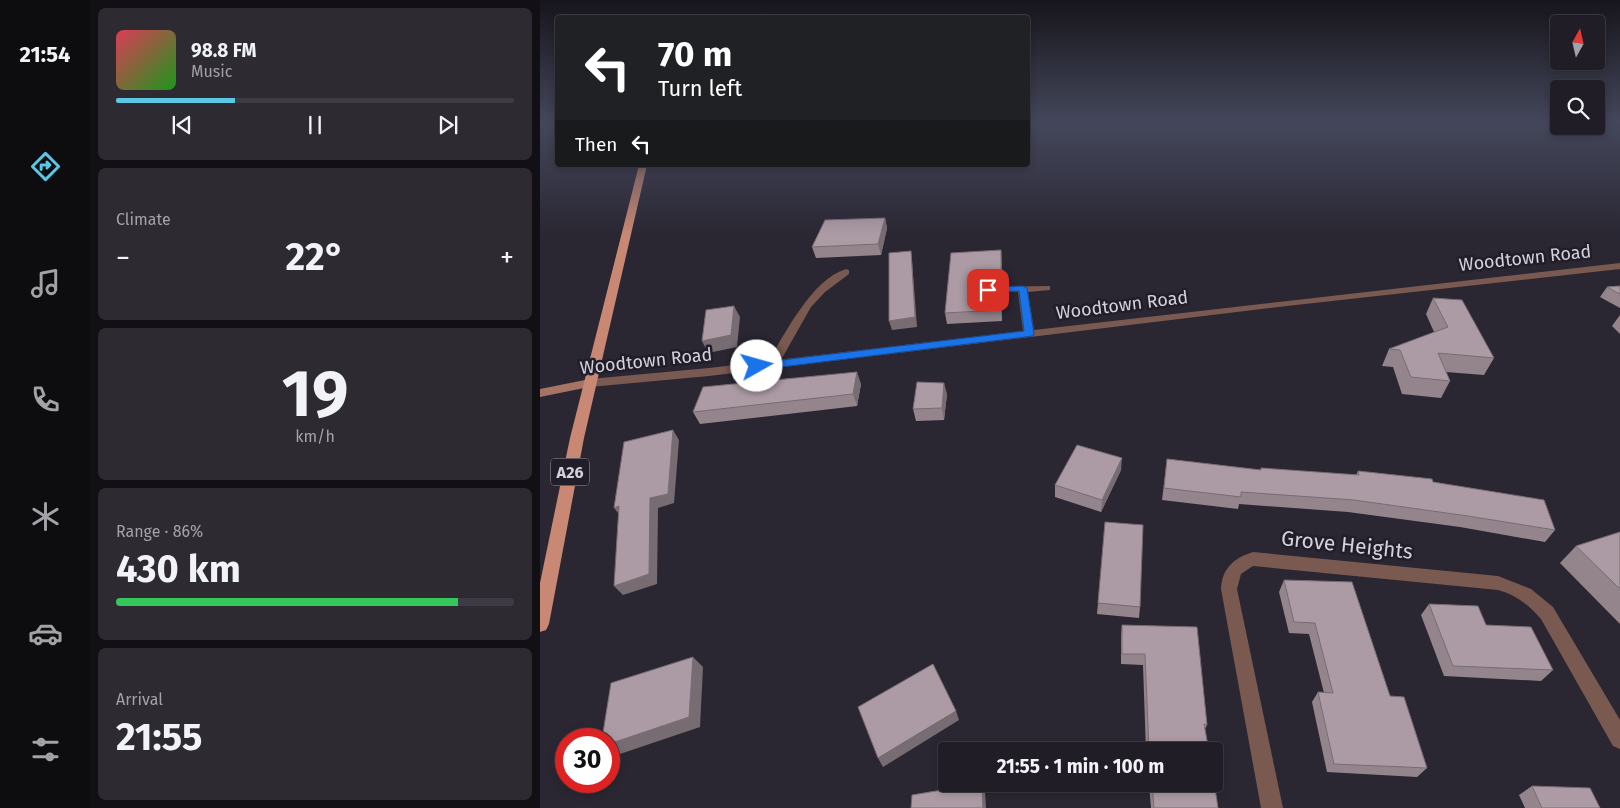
<!DOCTYPE html>
<html lang="en">
<head>
<meta charset="utf-8">
<style>
  body { margin:0; font-family:"Fira Sans",sans-serif; background:#2d2a32; color:#f1f3f6; height:100vh; display:flex; flex-direction:column; font-size:19px; white-space:nowrap }
  * { box-sizing:border-box; margin:0 }
  p { font-size:16px; color:#a2a2a7 }
  .icon { flex:none; width:28px; height:28px; fill:none; stroke:currentColor; stroke-width:2; stroke-linecap:round; stroke-linejoin:round }
  .map { position:relative; flex:1; overflow:hidden }
  .drawer { display:flex; flex-direction:column; gap:8px; padding:8px; background:#121015; width:450px }
  .drawer>* { flex:none }
  .guide { position:absolute; left:15px; top:15px; width:475px; height:152px; border-radius:5px; box-shadow:0 2px 8px #0003,0 0 0 1px #3d3b43; background:#202124; color:#fff; overflow:hidden }
  .needle { width:32px; rotate:8deg }
  .tools { position:absolute; left:1010px; top:15px; display:grid; gap:10px }
  .tools a { display:grid; place-items:center; width:55px; height:55px; border-radius:5px; background:#201d26; box-shadow:0 2px 8px #0003,0 0 0 1px #3d3b43; font-size:25px }
  .speed { position:absolute; left:15px; top:728px; display:flex; gap:10px; font-size:25px; font-weight:700; text-align:center }
  .speed>* { display:grid; place-content:center; width:65px; height:65px; border-radius:50%; background:#201d26; box-shadow:0 2px 8px #0003,0 0 0 1px #3d3b43; line-height:1 }
  .speed .limit { border:8px solid #d22; background:#fff; color:#111 }
  .pin { position:absolute; display:grid; place-items:center; width:42px; height:42px; color:#fff; margin:-21px; border-radius:10px; box-shadow:0 2px 8px #0006 }
  .me { position:absolute; width:55px; margin:-28px; rotate:83deg; stroke-linejoin:round; filter:drop-shadow(0 0 4px #0008) }
  .turn { display:flex; align-items:center; gap:18px; height:105px; padding:0 20px; font-size:22px }
  .turn .icon { width:65px; height:65px; stroke-width:2.5 }
  .turn b { display:block; font-size:35px; line-height:42px }
  .then { display:flex; align-items:center; height:48px; padding:0 20px; background:#0003; gap:10px; font-size:19px }
  .big { font-size:38px; font-weight:700; line-height:1.1 }
  .drawer .card { flex:1; display:flex; flex-direction:column; justify-content:center; gap:8px; min-width:0; padding:0 18px; border-radius:8px; background:#2d2a32 }
  .drawer .dial { align-items:center; gap:0 }
  .dial b { font-size:65px; line-height:1 }
  .song { display:flex; align-items:center; gap:15px }
  .cover { width:60px; height:60px; border-radius:8px; background:linear-gradient(135deg,hsl(350 70% 55%),hsl(120 70% 35%)) }
  .played { height:5px; border-radius:2px; background:linear-gradient(90deg,#5ac8e5 30%,#3d3b43 30%) }
  .keys { display:flex; justify-content:space-around; direction:ltr }
  .heat { display:flex; justify-content:space-between; align-items:center; font-size:28px; direction:ltr }
  .charge { height:8px; border-radius:4px; background:linear-gradient(90deg,#34c759 86%,#3d3b43 0) }
  .trip { position:absolute; left:398px; top:742px; width:285px; height:50px; border-radius:5px; background:#201d26; box-shadow:0 2px 8px #0003,0 0 0 1px #3d3b43; font-weight:700; line-height:50px; text-align:center }
  main { display:flex; flex:1; min-height:0 }
  .tab-bar { display:flex; flex-direction:column; width:90px; justify-content:space-around; align-items:center; background:#0d0c0f; color:#a2a2a7 }
  .tab-bar .icon { width:35px; height:35px }
  .tab-bar .on { color:#5ac8e5 }
  .tab-bar b { font-size:22px; color:#f1f3f6 }
  .map>svg:first-child { display:block }
  .lines { fill:none; stroke-linecap:round; stroke-linejoin:round }
  .lane { fill:#795950; fill-rule:evenodd }
  .street { fill:#795950; fill-rule:evenodd }
  .secondary { fill:#a67464; fill-rule:evenodd }
  .primary { fill:#c98874; fill-rule:evenodd }
  .wall { fill:#94858d }
  .shaded-wall { fill:#786c73 }
  .building { fill:#ac9ba4; stroke:#786c73 }
  .route { fill:#1a73e8; stroke:#114b97 }
  .labels { text-anchor:middle; dominant-baseline:central; stroke-width:5; stroke-linejoin:round; paint-order:stroke }
  .shield { fill:#211d29; stroke:#9e9ba5; stroke-width:1 }
  .shield-label { font-size:16px; font-weight:bold; fill:#d3d1da }
  .street-label { font-size:18px; fill:#d3d1da; stroke:#211d29 }
  .near-street-label { font-size:21px; fill:#d3d1da; stroke:#211d29 }
</style>
</head>
<body>
<main>
<nav class="tab-bar">
<b>21:54</b>
<svg class="icon on" aria-label="directions" viewBox="0 0 24 24"><path d="M12 3l9 9-9 9-9-9zM9 14v-3h6M13 9l2 2-2 2"/></svg>
<svg class="icon" aria-label="music" viewBox="0 0 24 24"><path d="M9 18V5l10-2v13"/><circle cx="6" cy="18" r="3"/><circle cx="16" cy="16" r="3"/></svg>
<svg class="icon" aria-label="phone" viewBox="0 0 24 24"><path d="M5 4h4l2 5-3 2q2 4 5 5l2-3 5 2v4C11 20 4 13 5 4z"/></svg>
<svg class="icon" aria-label="climate" viewBox="0 0 24 24"><path d="M12 3v18M4 7l16 10M4 17L20 7"/></svg>
<svg class="icon" aria-label="car" viewBox="0 0 24 24"><path d="M5 17H2v-5l4-1 3-4h7l3 4 3 1v5h-3M9 17h6M6 11h13"/><circle cx="7" cy="17" r="2"/><circle cx="17" cy="17" r="2"/></svg>
<svg class="icon" aria-label="filters" viewBox="0 0 24 24"><path d="M4 7h16M4 17h16"/><circle cx="9" cy="7" r="2"/><circle cx="15" cy="17" r="2"/></svg>
</nav>
<section class="drawer">
<div class="card">
<div class="song"><i class="cover"></i><div><b>98.8 FM</b><p>Music</p></div></div>
<div class="played"></div>
<div class="keys"><svg class="icon" aria-label="previous" viewBox="0 0 24 24"><path d="M18 5L8 12l10 7zM5 5v14"/></svg><svg class="icon" aria-label="pause" viewBox="0 0 24 24"><path d="M8 5v14M16 5v14"/></svg><svg class="icon" aria-label="next" viewBox="0 0 24 24"><path d="M6 5l10 7-10 7zM19 5v14"/></svg></div>
</div>
<div class="card"><p>Climate</p>
<div class="heat"><a>−</a><b class="big">22°</b><a>+</a></div>
</div>
<div class="card dial"><b>19</b><p>km/h</p></div>
<div class="card"><p>Range · 86%</p><b class="big">430 km</b><div class="charge"></div></div>
<div class="card"><p>Arrival</p><b class="big">21:55</b></div>
</section>
<div class="map">
<svg width="1080" height="808" viewBox="0 0 1080 808">
  <rect width="100%" height="100%" fill="#2a2733"/>
  <g class="lines">
    <!-- lane -->
    <path class="lane" d="M306 269 309 270V274L285 292 271 307 237 367H229L227 364C244 335 272 279 306 269Z"/>
    <!-- street -->
    <g class="street">
      <path d="M1080 263V269L747 306 169 376 50 387 44 383 50 379 169 368 483 331 478 292H444V288L448 287 510 286V290L488 292 494 330Z"/>
      <path d="M713 552 958 576 991 589 1013 607 1080 720V749L1073 746 1001 619C989 605 976 595 958 590L713 566 701 574 697 589 743 808H721L681 589C682 568 694 558 713 552Z"/>
    </g>
    <!-- secondary -->
    <path class="secondary" d="M50 379 54 380 56 383 54 386 0 397V389Z"/>
    <!-- primary -->
    <path class="primary" d="M99 165H107L44 438 9 624 6 630 0 632V583L30 438Z"/>
  </g>
  <!-- wall -->
  <g class="wall">
    <path d="M345 218 347 228 341 255 276 258 272 247Z"/>
    <path d="M411 253 462 261V285H461L462 294V321L407 324 405 313Z"/>
    <path d="M1080 286V308L1060 297 1067 287Z"/>
    <path d="M893 298 954 358 944 375 906 372 910 381 901 398 862 394 853 367 842 366 849 349 894 332 886 314Z"/>
    <path d="M1080 315V334L1072 326Z"/>
    <path d="M321 384 317 406 160 424 153 412Z"/>
    <path d="M407 394 404 420 376 421 373 409Z"/>
    <path d="M627 459 720 470 721 468 816 475 818 471 893 482 1015 530 1005 542 920 527 808 512 699 504 698 509 622 500Z"/>
    <path d="M581 470 561 512 515 497V485Z"/>
    <path d="M1080 532V624L1020 563 1036 546Z"/>
    <path d="M744 580 850 696 887 768 877 777 787 772 772 702 778 692 784 693 769 634 749 633 739 592Z"/>
    <path d="M558 603 600 607 599 618 557 614Z"/>
    <path d="M889 604 946 625 1013 670 1001 681 904 676 881 615Z"/>
    <path d="M582 625 667 725 665 729 669 751H606L603 665 581 664V636Z"/>
    <path d="M609 784H674L678 808H611Z"/>
    <path d="M992 786 1060 808H985L979 795Z"/>
  </g>
  <!-- shaded-wall -->
  <g class="shaded-wall">
    <path d="M345 218 347 228 341 255 338 244Z"/>
    <path d="M461 250 462 261V285L461 274Z"/>
    <path d="M371 251 372 260 377 327 352 330 349 321Z"/>
    <path d="M446 274 448 285 442 288 441 277Z"/>
    <path d="M461 283 462 294V321L461 310Z"/>
    <path d="M194 306 200 317 197 347 168 353 162 341Z"/>
    <path d="M317 372 321 384 317 406 313 394Z"/>
    <path d="M404 383 407 394 404 420 402 408Z"/>
    <path d="M133 430 139 440 134 503 118 508 117 584 83 595 74 586 110 498Z"/>
    <path d="M582 458 581 470 561 512 562 500Z"/>
    <path d="M79 506 82 518 74 508Z"/>
    <path d="M153 657 163 667 160 727 74 756 69 752V744Z"/>
    <path d="M416 711 419 720 343 767 338 758Z"/>
    <path d="M442 784 445 792 446 808H443Z"/>
  </g>
  <!-- building -->
  <g class="building">
    <path d="M345 218 338 244 272 247 285 220Z"/>
    <path d="M461 250V274H446L441 277 443 283H461V310L405 313 411 253Z"/>
    <path d="M371 251 375 317 349 321V253Z"/>
    <path d="M1080 286V294L1067 287Z"/>
    <path d="M893 298 922 300 954 358 898 353 910 381 871 377 860 350 849 349 908 327Z"/>
    <path d="M194 306 191 335 162 341 166 310Z"/>
    <path d="M317 372 313 394 153 412 163 387Z"/>
    <path d="M377 382 404 383 402 408 373 409Z"/>
    <path d="M133 430 128 494 110 498 109 574 74 586 79 506 74 508 84 442Z"/>
    <path d="M537 445 582 458 562 500 515 485Z"/>
    <path d="M627 459 721 470V468L819 475 818 471 892 479 893 482 1004 500 1015 530 928 516 814 500 701 492V497L624 488Z"/>
    <path d="M565 522 603 525 600 607 558 603Z"/>
    <path d="M1080 532V589L1036 546Z"/>
    <path d="M744 580 812 582 850 696 864 697 887 768 794 764 778 692 793 693 775 623 754 622Z"/>
    <path d="M889 604 938 606 946 625 991 627 1013 670 913 666Z"/>
    <path d="M582 625 657 627 667 725 664 724 669 751H609L605 654H582Z"/>
    <path d="M153 657 149 717 69 744V739H62L71 683Z"/>
    <path d="M393 664 416 711 338 758 318 707Z"/>
    <path d="M674 781 678 808H614L612 784H674Z"/>
    <path d="M438 784H442L443 808H371L372 795Z"/>
    <path d="M992 786 1050 788 1060 808H1002Z"/>
  </g>
  <!-- sky -->
  <linearGradient id="sky" x2="0" y2="1"><stop stop-color="#17151c"/><stop offset="0.52" stop-color="#44475b"/><stop offset="1" stop-color="#44475b" stop-opacity="0"/></linearGradient>
  <rect width="1080" height="235" fill="url(#sky)"/>
  <!-- route -->
  <path class="route" d="M483 286 487 288 494 334 493 336 217 370 212 366 217 363 484 331 479 291 448 293 443 290 448 287Z"/>
  <g class="labels">
    <!-- shield labels -->
    <rect class="shield" x="11" y="458.5" width="38" height="27" rx="4"/>
    <g class="shield-label">
      <text x="30" y="472">A26</text>
    </g>
    <!-- street labels -->
    <g class="street-label">
      <text transform="translate(985 258) rotate(-6)">Woodtown Road</text>
      <text transform="translate(582 305) rotate(-7)">Woodtown Road</text>
      <text transform="translate(106 361) rotate(-6)">Woodtown Road</text>
    </g>
    <!-- near-street labels -->
    <g class="near-street-label">
      <text transform="translate(807 545) rotate(6)">Grove Heights</text>
    </g>
  </g>
</svg>
<div class="tools">
<a><svg class="needle" viewBox="-14 -14 28 28"><path d="M0-13l5 13h-10z" fill="#e53935"/><path d="M0 13l5-13h-10z" fill="#a2a2a7"/></svg></a>
<a><svg class="icon" aria-label="search" viewBox="0 0 24 24"><circle cx="10" cy="10" r="6"/><path d="M15 15l6 6"/></svg></a>
</div>
<div class="speed"><div class="limit">30</div></div>
<div class="pin" style="left:448px;top:290px;background:#d93025"><svg class="icon" aria-label="arrive" viewBox="0 0 24 24"><path d="M6 21V4h12l-3 4 3 4H6"/></svg></div>
<svg class="me" style="left:217px;top:366px" viewBox="-20 -20 40 40"><circle r="19" fill="#fff"/><path d="M0-13L10 11 0 6-10 11z" fill="#1a73e8"/></svg>
<div class="trip">21:55 · 1 min · 100 m</div>
<div class="guide">
<div class="turn"><svg class="icon" aria-label="left" viewBox="0 0 24 24"><path d="M17 20v-9H6M10 6l-5 5 5 5"/></svg><div><b>70 m</b>Turn left</div></div>
<div class="then">Then<svg class="icon" aria-label="left" viewBox="0 0 24 24"><path d="M17 20v-9H6M10 6l-5 5 5 5"/></svg></div>
</div>
</div>
</main>
</body>
</html>
